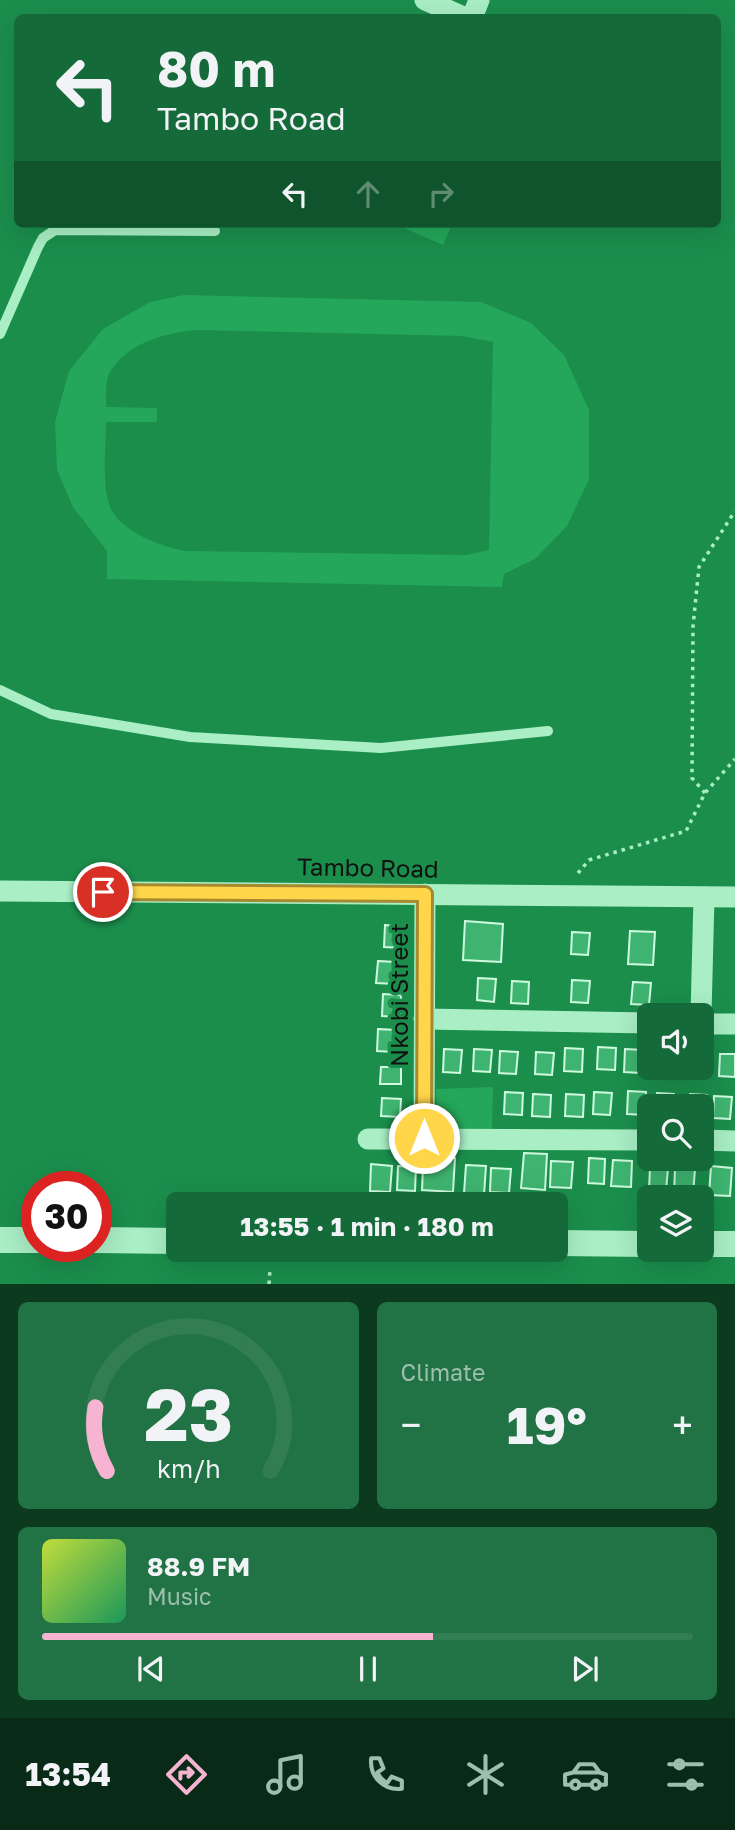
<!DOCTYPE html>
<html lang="en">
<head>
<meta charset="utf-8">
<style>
  body { margin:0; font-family:"Golos Text",sans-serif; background:#217244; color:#f1f3f6; height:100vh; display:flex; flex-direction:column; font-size:26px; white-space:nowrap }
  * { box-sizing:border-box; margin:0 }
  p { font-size:23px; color:#9dbfae }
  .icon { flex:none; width:38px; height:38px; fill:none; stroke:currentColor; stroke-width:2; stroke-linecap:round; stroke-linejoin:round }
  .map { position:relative; height:1284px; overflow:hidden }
  .side { display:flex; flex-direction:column; gap:18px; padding:18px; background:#0b3a1f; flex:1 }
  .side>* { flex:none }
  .banner { position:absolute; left:14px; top:14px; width:707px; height:214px; border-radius:10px; box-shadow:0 7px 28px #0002; background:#146a39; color:#f1f3f6; overflow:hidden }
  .fabs { position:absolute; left:637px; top:1003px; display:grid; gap:14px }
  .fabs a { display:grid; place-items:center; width:77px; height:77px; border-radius:10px; background:#146a39; box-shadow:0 7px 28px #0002; font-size:35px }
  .speed { position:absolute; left:21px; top:1171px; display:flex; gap:14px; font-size:35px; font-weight:700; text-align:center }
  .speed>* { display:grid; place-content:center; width:91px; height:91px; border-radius:50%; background:#146a39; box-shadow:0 7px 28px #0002; line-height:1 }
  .speed .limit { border:10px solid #d22; background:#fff; color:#111 }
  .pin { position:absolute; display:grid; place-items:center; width:60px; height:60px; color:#fff; margin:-30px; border:4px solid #fff; border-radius:50%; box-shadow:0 2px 7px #0007 }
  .me { position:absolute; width:77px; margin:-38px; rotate:0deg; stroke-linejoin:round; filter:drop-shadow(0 0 5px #0008) }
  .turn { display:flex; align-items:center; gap:24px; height:147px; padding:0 28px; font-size:32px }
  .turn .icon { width:91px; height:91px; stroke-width:2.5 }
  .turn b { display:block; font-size:49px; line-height:60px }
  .lanes { display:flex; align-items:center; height:66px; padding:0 28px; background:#0003; justify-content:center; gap:35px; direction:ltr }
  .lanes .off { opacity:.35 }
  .big { font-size:52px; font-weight:700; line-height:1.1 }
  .side .card { flex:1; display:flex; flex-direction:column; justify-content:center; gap:10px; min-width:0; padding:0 24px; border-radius:10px; background:#217244 }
  .side .dial { align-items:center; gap:0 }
  .dial svg { height:182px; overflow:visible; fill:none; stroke:#337d53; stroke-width:7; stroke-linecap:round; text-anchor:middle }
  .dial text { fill:#f1f3f6; stroke:none }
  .song { display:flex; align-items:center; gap:21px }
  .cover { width:84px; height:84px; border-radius:10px; background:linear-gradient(135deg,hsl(70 70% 55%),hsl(150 70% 35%)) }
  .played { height:7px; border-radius:4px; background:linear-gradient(90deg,#f7b4d2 60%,#337d53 60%) }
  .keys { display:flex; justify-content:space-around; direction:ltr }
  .heat { display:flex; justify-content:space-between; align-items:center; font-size:38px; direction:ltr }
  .side .tiles { flex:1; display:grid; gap:18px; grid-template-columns:1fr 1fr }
  .card:last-child { grid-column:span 2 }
  .trip { position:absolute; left:166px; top:1192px; width:402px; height:70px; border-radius:10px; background:#146a39; box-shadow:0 7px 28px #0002; font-weight:700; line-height:70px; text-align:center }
  .menu { display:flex; height:112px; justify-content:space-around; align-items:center; background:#082a17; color:#9dbfae }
  .menu .icon { width:49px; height:49px }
  .menu .on { color:#f7b4d2 }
  .menu b { font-size:32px; color:#f1f3f6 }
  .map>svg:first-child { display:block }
  .green { fill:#24a75a; fill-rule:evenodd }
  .building { fill:#3fb470; stroke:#cffae0; stroke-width:2 }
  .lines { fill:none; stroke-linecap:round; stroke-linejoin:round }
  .path { stroke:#a9eec5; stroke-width:3.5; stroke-dasharray:3.5 5; stroke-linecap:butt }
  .service { stroke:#a9eec5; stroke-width:10 }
  .minor { stroke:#a9eec5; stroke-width:21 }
  .tertiary { stroke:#a9eec5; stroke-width:26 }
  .route-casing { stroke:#a68a30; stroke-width:18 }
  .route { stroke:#ffd54a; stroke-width:12 }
  .labels { text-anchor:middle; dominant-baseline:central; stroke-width:7; stroke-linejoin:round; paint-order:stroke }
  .street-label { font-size:24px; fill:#111; stroke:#1b8e4c }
</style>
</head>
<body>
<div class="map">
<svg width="735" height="1284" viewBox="0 0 735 1284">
  <rect width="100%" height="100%" fill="#1b8e4c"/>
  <!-- green -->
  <g class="green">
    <path d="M395 224H452L443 245Z"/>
    <path d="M184 295 481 302 531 323 564 355 589 410V479L567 526 535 559 504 574 502 587 107 579V551L73 507 57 470 55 422 69 371 103 329 150 302ZM195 330 462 336 493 342 489 550 466 555 185 551C161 546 123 533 111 509 101 488 106 445 106 422H157V408L106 407C106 398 105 382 109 374 125 344 164 333 195 330Z"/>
    <path d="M493 1087 492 1130 457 1132 437 1124 436 1089Z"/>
  </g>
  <!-- building -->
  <g class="building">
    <path d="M465 921 503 924 501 962 463 960Z"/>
    <path d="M385 925 403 927 401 948 384 947Z"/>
    <path d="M630 931 655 932 653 965 628 964Z"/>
    <path d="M572 932 590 933 588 955 571 954Z"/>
    <path d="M378 961 396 962 394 984 376 983Z"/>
    <path d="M478 978 496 979 494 1002 477 1000Z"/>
    <path d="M572 980 590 981 588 1003 571 1002Z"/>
    <path d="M512 981 529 982 528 1004 511 1003Z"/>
    <path d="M633 982 651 983 649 1005 631 1004Z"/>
    <path d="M383 994 401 995 400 1017 382 1016Z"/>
    <path d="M378 1029 396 1030 394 1052 377 1051Z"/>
    <path d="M598 1047 616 1048 615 1070 597 1069Z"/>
    <path d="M565 1048 583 1049 582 1072 564 1071Z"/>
    <path d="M444 1049 462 1050 460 1073 443 1072Z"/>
    <path d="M474 1049 492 1050 490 1072 473 1071Z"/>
    <path d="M625 1049 643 1050 641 1073 624 1072Z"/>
    <path d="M500 1051 518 1052 516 1074 499 1073Z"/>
    <path d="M536 1052 554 1053 552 1075 535 1074Z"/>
    <path d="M702 1054H704L703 1076 685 1075 686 1068H702Z"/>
    <path d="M720 1054H735V1077L719 1076Z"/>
    <path d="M381 1067H401V1084H380Z"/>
    <path d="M659 1068H677L676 1075 659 1074Z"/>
    <path d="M628 1091 646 1092 645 1115 627 1114Z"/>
    <path d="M505 1092 523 1093 522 1115 504 1114Z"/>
    <path d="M594 1092 612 1093 610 1115 593 1114Z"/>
    <path d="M657 1093 674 1094V1106H656Z"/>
    <path d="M533 1094 551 1095 550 1117 532 1116Z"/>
    <path d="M566 1094 584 1095 583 1117 565 1116Z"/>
    <path d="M690 1094 707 1095 706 1117H702V1106H689Z"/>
    <path d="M714 1096 732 1097 730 1119 713 1118Z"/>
    <path d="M382 1098 401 1099 400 1117 381 1116Z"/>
    <path d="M524 1153 547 1154 545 1190 521 1188Z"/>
    <path d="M435 1157 455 1158 453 1192 422 1190 423 1167 434 1168Z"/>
    <path d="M589 1158 605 1159 604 1184 588 1183Z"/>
    <path d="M613 1160 632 1161 631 1187 611 1186Z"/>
    <path d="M551 1161 573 1162 571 1188 550 1187Z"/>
    <path d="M371 1164 392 1166 390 1192 370 1191Z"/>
    <path d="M466 1165 486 1166 484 1195 464 1193Z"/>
    <path d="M398 1166 416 1167 415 1191 397 1190Z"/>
    <path d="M711 1166 732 1168 730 1196 709 1195Z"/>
    <path d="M650 1167 668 1168 666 1191 649 1190Z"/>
    <path d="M675 1167 695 1169 693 1195 674 1194Z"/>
    <path d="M491 1168 511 1169 509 1193 490 1192Z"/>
  </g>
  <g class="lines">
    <!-- path -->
    <g class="path">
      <path d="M705 793 692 778 693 626 699 567 735 511"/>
      <path d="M578 873 589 860 686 831 705 793 735 759"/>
      <path d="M269 1284 270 1269"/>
    </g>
    <!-- service -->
    <g class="service">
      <path d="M0 334 38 247 43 238 55 230 215 231"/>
      <path d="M0 690 51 714 190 737 381 748 548 731"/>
    </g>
    <!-- minor -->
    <g class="minor">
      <path d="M425 0 466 18"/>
      <path d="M472 18 479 0"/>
      <path d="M0 891 735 897"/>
      <path d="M701 1015 704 897"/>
      <path d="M424 1019 649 1023"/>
      <path d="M702 1024H735"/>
      <path d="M424 1138 425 894"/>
      <path d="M368 1139 649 1140"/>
      <path d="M702 1140 735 1141"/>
    </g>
    <!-- tertiary -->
    <g class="tertiary">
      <path d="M0 1240H37"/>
      <path d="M96 1240 178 1241"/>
      <path d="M556 1243 649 1244"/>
      <path d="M702 1244H735"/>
    </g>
  </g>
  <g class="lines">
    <defs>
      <path id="route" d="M103 892 425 894 424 1138"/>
    </defs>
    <!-- route casing -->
    <use href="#route" class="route-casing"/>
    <!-- route -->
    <use href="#route" class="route"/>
  </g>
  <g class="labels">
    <!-- street labels -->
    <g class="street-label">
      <text transform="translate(368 867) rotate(1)">Tambo Road</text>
      <text transform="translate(398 995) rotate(-90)">Nkobi Street</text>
    </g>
  </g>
</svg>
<div class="fabs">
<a><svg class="icon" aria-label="sound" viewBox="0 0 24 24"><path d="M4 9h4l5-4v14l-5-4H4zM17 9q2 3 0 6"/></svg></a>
<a><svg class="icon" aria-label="search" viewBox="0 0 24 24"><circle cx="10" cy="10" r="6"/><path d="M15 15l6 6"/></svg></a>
<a><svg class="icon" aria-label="layers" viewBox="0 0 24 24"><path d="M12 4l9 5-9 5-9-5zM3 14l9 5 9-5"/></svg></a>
</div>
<div class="speed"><div class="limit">30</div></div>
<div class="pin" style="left:103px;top:892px;background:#d93025"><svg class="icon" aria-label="arrive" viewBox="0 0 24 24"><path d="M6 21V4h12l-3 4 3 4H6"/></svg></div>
<svg class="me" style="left:424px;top:1138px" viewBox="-20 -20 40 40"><circle r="17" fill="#ffd54a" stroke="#fff" stroke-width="3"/><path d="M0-11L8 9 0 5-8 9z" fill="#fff"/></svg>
<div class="trip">13:55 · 1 min · 180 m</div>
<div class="banner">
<div class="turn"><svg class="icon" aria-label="left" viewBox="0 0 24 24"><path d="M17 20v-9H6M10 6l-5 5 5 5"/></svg><div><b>80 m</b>Tambo Road</div></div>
<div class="lanes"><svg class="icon" aria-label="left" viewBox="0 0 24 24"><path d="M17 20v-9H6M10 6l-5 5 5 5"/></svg><svg class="icon off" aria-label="ahead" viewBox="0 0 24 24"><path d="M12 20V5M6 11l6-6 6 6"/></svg><svg class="icon off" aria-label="right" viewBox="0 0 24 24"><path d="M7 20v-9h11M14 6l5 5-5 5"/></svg></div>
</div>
</div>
<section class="side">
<div class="tiles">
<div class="card dial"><svg viewBox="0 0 100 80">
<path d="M14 69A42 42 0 1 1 86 69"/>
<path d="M14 69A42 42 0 0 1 9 41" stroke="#f7b4d2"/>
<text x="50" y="56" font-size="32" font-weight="700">23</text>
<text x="50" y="72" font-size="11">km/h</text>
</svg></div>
<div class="card"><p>Climate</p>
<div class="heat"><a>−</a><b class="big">19°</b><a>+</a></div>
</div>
<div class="card">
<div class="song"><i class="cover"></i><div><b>88.9 FM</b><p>Music</p></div></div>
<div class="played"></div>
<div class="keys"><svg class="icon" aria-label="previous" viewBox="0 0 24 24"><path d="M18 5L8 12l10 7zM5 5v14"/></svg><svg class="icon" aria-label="pause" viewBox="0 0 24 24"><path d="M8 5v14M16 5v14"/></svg><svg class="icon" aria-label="next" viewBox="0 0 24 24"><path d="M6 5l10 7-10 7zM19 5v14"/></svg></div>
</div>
</div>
</section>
<nav class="menu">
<b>13:54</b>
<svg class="icon on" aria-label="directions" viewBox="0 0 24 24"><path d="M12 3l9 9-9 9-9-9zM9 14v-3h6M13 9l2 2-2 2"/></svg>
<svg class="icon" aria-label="music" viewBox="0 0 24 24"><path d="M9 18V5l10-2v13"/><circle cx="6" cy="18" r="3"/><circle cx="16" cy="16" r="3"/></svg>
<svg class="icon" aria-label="phone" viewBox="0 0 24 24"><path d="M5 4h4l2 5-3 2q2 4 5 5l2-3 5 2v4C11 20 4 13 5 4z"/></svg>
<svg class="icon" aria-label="climate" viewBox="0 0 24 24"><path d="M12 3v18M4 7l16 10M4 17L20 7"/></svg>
<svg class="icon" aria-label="car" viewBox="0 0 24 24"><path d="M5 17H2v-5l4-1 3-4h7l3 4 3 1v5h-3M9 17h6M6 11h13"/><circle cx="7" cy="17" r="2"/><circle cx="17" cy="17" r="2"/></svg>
<svg class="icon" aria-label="filters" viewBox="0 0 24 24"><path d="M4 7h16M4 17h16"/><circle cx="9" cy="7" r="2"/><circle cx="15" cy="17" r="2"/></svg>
</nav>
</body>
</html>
